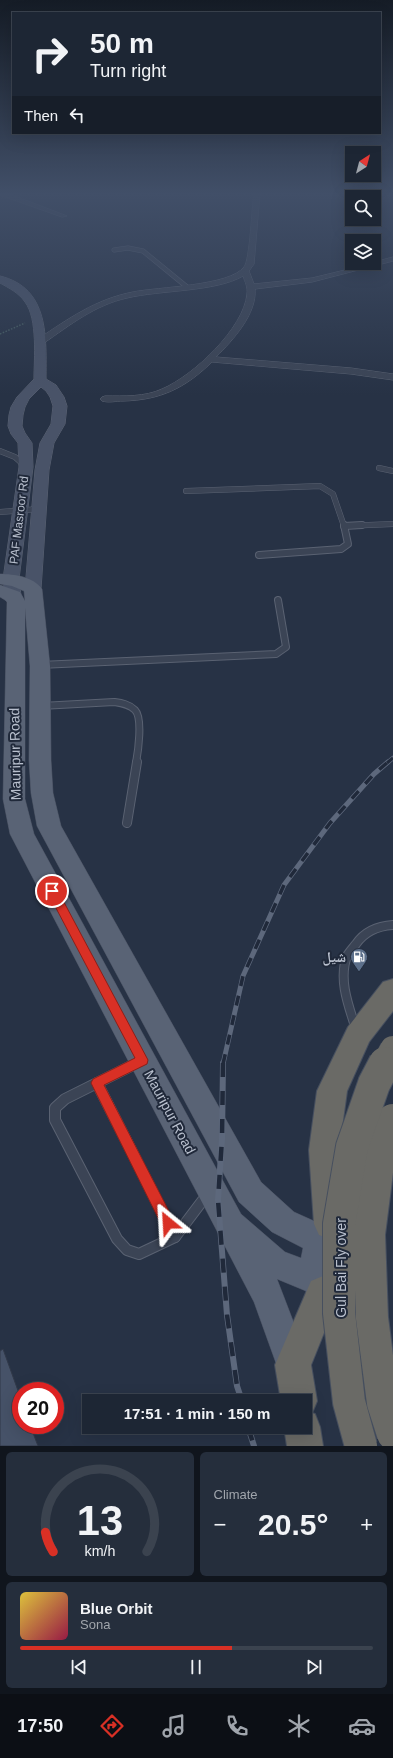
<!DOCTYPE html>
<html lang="en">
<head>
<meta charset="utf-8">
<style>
  body { margin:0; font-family:Helvetica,"Noto Naskh Arabic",sans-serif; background:#252e3c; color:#f1f3f6; height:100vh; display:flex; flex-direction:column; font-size:15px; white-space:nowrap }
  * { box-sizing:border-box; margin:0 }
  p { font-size:13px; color:#a0a5ac }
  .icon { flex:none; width:22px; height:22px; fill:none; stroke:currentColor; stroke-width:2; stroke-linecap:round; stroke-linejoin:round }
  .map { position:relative; height:1446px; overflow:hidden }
  .side { display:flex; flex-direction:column; gap:6px; padding:6px; background:#10151d; flex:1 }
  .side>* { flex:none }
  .banner { position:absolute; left:12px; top:12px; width:369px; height:122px; border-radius:0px; box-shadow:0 4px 16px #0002,0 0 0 1px #3b434f; background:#1d2634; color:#f1f3f6; overflow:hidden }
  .needle { width:26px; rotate:36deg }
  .buttons { position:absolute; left:345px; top:146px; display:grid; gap:8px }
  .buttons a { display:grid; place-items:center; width:36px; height:36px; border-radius:0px; background:#1d2634; box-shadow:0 4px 16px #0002,0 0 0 1px #3b434f; font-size:20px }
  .speed { position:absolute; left:12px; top:1382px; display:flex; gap:8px; font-size:20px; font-weight:700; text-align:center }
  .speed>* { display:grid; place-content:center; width:52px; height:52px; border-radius:50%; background:#1d2634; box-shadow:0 4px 16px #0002,0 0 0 1px #3b434f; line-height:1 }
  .speed .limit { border:6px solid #d22; background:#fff; color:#111 }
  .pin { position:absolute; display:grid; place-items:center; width:34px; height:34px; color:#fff; margin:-17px; border:2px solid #fff; border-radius:50%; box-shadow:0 1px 4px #0007 }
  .me { position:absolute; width:44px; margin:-22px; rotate:333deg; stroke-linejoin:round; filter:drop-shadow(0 0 3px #0008) }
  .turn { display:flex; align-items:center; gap:14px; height:84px; padding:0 12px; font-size:18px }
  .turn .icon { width:52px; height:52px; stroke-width:2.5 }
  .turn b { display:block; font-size:28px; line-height:34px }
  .then { display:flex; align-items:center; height:38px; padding:0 12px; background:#0003; gap:8px; font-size:15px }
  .big { font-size:30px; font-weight:700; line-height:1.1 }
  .side .widget { flex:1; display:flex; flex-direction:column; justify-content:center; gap:6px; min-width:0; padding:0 14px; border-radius:6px; background:#252e3c }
  .side .dial { align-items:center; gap:0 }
  .dial svg { height:104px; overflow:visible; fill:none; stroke:#3b434f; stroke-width:7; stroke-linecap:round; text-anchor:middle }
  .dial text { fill:#f1f3f6; stroke:none }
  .song { display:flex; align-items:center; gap:12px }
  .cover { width:48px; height:48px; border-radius:6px; background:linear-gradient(135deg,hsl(50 70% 55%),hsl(340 70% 35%)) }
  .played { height:4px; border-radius:2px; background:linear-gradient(90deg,#d93025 60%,#3b434f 60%) }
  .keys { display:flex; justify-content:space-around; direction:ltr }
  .heat { display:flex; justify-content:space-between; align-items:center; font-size:22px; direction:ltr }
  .side .tiles { flex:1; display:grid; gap:6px; grid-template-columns:1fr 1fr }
  .widget:last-child { grid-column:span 2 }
  .trip { position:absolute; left:82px; top:1394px; width:230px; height:40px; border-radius:0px; background:#1d2634; box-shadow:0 4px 16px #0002,0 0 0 1px #3b434f; font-weight:700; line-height:40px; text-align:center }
  .menu { display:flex; height:64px; justify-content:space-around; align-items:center; background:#0c0f15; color:#a0a5ac }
  .menu .icon { width:28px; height:28px }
  .menu .current { color:#d93025 }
  .menu b { font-size:18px; color:#f1f3f6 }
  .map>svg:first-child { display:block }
  .building { fill:#465268; stroke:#313949 }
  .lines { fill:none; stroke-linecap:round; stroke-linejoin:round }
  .service-far4-casing { stroke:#5a6272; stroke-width:5 }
  .service-far3-casing { stroke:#5a6272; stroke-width:6 }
  .service-far2-casing { stroke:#5a6272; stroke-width:8 }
  .service-far1-casing { stroke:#5a6272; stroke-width:10 }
  .service-casing { stroke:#5a6272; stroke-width:12 }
  .minor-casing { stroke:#5a6272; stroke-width:1 }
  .secondary-casing { stroke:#5a6272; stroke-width:1 }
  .primary-casing { stroke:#454d5e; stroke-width:1 }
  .trunk-casing { stroke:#464f5f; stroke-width:2 }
  .path { stroke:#475e62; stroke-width:1.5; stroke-dasharray:1.5 1.5; stroke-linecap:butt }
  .service-far4 { stroke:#3b4455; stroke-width:4 }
  .service-far3 { stroke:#3b4455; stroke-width:5 }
  .service-far2 { stroke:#3b4455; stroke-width:6 }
  .service-far1 { stroke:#3b4455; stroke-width:8 }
  .service { stroke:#3b4455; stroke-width:10 }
  .minor { fill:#3b4455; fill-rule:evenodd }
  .secondary { fill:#495368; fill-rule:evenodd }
  .primary { fill:#596375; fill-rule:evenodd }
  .trunk { fill:#6a6a66; fill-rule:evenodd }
  .rail-far2-casing { stroke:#5d687c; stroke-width:4.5 }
  .rail-far1-casing { stroke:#5d687c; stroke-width:5 }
  .rail-casing { stroke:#5d687c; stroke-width:6 }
  .rail-far2 { stroke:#20293a; stroke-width:3; stroke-dasharray:8; stroke-linecap:butt }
  .rail-far1 { stroke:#20293a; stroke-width:3.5; stroke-dasharray:10; stroke-linecap:butt }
  .rail { stroke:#20293a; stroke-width:4.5; stroke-dasharray:14; stroke-linecap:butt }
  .trunk-bridge-far1-casing { stroke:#464f5f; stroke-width:27; stroke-linecap:butt }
  .trunk-bridge-casing { stroke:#464f5f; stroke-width:34; stroke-linecap:butt }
  .trunk-bridge-far1 { stroke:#6a6a66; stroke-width:26 }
  .trunk-bridge { stroke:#6a6a66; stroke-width:32 }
  .route { fill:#d93025; stroke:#8d1f18 }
  .labels { text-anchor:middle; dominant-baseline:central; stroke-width:4; stroke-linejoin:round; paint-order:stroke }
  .street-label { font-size:12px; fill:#b9c0ce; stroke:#20293a }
  .near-street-label { font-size:14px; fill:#b9c0ce; stroke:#20293a }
  .near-poi-label { font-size:14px; font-weight:bold; fill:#b9c0ce; stroke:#20293a; text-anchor:end }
</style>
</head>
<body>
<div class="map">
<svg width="393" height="1446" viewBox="0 0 393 1446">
  <rect width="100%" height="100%" fill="#273245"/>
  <!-- building -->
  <path class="building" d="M3 1349 21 1399V1425H30L38 1446H0V1351Z"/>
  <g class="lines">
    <defs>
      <path id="service-far4" d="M114 250 128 248 143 251 187 287"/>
      <g id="service-far3">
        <path d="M0 451 15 457 26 467"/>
        <path d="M379 468 393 471"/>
        <path d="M186 491 320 486 333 494 344 526"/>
        <path d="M0 512 39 509"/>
        <path d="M344 526 393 524"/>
      </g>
      <g id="service-far2">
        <path d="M344 526 362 525"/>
        <path d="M259 555 341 549 348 544 344 525"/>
        <path d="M40 665 276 654 286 647 278 600"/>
        <path d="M41 706 114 702C121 703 129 704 135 710 143 718 138 752 136 763"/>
      </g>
      <g id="service-far1">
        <path d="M127 823 137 762"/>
        <path d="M356 1029C349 1007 338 980 347 956 349 952 353 948 356 944 365 931 377 926 393 925"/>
        <path d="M135 1064 139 1062"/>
      </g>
      <g id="service">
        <path d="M137 1063 65 1099 55 1108V1120L117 1239 127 1250 139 1254 175 1237 206 1196"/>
        <path d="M97 1083 175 1237"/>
      </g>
      <g id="minor">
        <path d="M0 192H4L67 216 62 217 0 195Z"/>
        <path d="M254 192H260L254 264 249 271 254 284 312 278 374 263V262L393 257V261L312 282 255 289C257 314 233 340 216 357L351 368 393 374V380L351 374 212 362C185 388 161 400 123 401 116 401 109 403 102 401L100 399 102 397 105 396C124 396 145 397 162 389 193 376 244 328 247 294 248 287 245 282 243 276 216 292 160 290 127 298 95 305 70 325 44 343H38V339C68 319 96 299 133 292 157 287 230 286 244 267 250 260 252 205 254 192Z"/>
      </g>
      <path id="secondary" d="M0 276C50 288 46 338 46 379L56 385 64 397 67 406 65 424 54 443 49 470 41 589 39 593 33 594 27 593 25 589 35 470 40 443 51 424 53 406 50 397 46 391 41 387 29 399 25 407 23 415 22 426 25 433 32 443 33 467 19 579 21 596 19 600 13 601 7 600 5 596 3 579 19 467 18 443 11 434 8 426 9 415 11 407 17 397 34 379C34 359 38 319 25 302 19 293 9 288 0 283Z"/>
      <path id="primary" d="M0 574C14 574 34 577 42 589L50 666 51 760 53 793 61 826 261 1182 294 1212 314 1221 316 1218 327 1213 338 1218 342 1228 336 1243 333 1258 334 1274 338 1290 333 1301 322 1306 311 1301 306 1291 277 1279 310 1365 305 1377 293 1382 281 1377 254 1302 10 834 3 799 7 602 5 600 0 597V585L20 592 25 601 24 591 12 586 0 584ZM25 608 30 666 29 760 31 793 37 826 239 1202 272 1232 303 1248 301 1258 285 1252 241 1214 34 834 25 799Z"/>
      <g id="trunk">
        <path d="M393 979V1011L369 1042 347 1091 339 1150 346 1224 341 1235 330 1239 319 1235 314 1224 309 1150 317 1091 348 1027 383 982Z"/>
        <path d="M323 1276 335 1281 340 1293 311 1365 317 1401 312 1413 315 1414 320 1427 323 1446H287L284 1427H305V1401H281L275 1365 311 1281Z"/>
      </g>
    </defs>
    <!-- service-far4 casing -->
    <use href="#service-far4" class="service-far4-casing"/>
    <!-- service-far3 casing -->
    <use href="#service-far3" class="service-far3-casing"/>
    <!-- service-far2 casing -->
    <use href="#service-far2" class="service-far2-casing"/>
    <!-- service-far1 casing -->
    <use href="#service-far1" class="service-far1-casing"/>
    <!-- service casing -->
    <use href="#service" class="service-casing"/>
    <!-- minor casing -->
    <use href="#minor" class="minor-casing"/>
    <!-- secondary casing -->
    <use href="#secondary" class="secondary-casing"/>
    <!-- primary casing -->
    <use href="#primary" class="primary-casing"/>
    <!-- trunk casing -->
    <use href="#trunk" class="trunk-casing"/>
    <!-- path -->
    <path class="path" d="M0 334 25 323"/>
    <!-- service-far4 -->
    <use href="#service-far4" class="service-far4"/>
    <!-- service-far3 -->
    <use href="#service-far3" class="service-far3"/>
    <!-- service-far2 -->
    <use href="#service-far2" class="service-far2"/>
    <!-- service-far1 -->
    <use href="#service-far1" class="service-far1"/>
    <!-- service -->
    <use href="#service" class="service"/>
    <!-- minor -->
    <use href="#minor" class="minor"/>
    <!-- secondary -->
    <use href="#secondary" class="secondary"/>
    <!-- primary -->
    <use href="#primary" class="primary"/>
    <!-- trunk -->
    <use href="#trunk" class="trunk"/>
    <defs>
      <path id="rail-far2" d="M387 763 393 758"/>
      <path id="rail-far1" d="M223 1064 243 976 284 885 330 823 374 774 388 762"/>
      <g id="rail">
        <path d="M223 1063 222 1139 218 1200 227 1315 237 1386 242 1401"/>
        <path d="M248 1427 254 1446"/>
      </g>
    </defs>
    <!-- rail-far2 casing -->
    <use href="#rail-far2" class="rail-far2-casing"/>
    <!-- rail-far1 casing -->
    <use href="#rail-far1" class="rail-far1-casing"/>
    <!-- rail casing -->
    <use href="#rail" class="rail-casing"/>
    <!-- rail-far2 -->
    <use href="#rail-far2" class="rail-far2"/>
    <!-- rail-far1 -->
    <use href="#rail-far1" class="rail-far1"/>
    <!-- rail -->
    <use href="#rail" class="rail"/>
    <defs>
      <path id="trunk-bridge-far1" d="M385 1064 393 1049"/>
      <g id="trunk-bridge">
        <path d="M393 1120 379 1156 369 1234 372 1318 383 1403 393 1434"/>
        <path d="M361 1446 349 1402 339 1313V1224L352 1147 374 1084 385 1063"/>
      </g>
    </defs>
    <!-- trunk-bridge-far1 casing -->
    <use href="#trunk-bridge-far1" class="trunk-bridge-far1-casing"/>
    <!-- trunk-bridge casing -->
    <use href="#trunk-bridge" class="trunk-bridge-casing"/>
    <!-- trunk-bridge-far1 -->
    <use href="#trunk-bridge-far1" class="trunk-bridge-far1"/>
    <!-- trunk-bridge -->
    <use href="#trunk-bridge" class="trunk-bridge"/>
  </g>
  <!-- sky -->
  <linearGradient id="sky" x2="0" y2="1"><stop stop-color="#151c26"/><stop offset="0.49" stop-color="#414f68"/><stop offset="1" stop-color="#414f68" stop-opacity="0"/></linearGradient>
  <rect width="393" height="395" fill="url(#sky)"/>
  <!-- route -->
  <path class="route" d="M52 887 56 888 58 891 148 1060 147 1064 104 1085 173 1219 175 1223 173 1228 168 1229 163 1228 91 1083 93 1079 135 1058 47 891 49 888Z"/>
  <!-- icons -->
  <defs>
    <symbol id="fuel-pin" viewBox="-11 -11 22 30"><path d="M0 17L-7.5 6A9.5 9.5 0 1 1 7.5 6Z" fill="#5c6f8a" stroke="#20293a"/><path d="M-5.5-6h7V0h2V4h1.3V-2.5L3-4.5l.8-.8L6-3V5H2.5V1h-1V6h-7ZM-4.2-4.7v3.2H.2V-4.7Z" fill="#fff"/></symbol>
  </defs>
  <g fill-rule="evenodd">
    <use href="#fuel-pin" x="349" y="947" width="20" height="27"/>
  </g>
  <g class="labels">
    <!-- street labels -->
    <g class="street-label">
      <text transform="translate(19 520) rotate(-83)">PAF Masroor Rd</text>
    </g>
    <!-- near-street labels -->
    <g class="near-street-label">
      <text transform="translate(15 754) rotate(-91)">Mauripur Road</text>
      <text transform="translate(170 1112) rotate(62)">Mauripur Road</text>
      <text transform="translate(341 1268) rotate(-90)">Gul Bai Fly over</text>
    </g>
    <!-- near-poi labels -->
    <g class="near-poi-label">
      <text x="346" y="957">شیل</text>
    </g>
  </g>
</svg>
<div class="buttons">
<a><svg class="needle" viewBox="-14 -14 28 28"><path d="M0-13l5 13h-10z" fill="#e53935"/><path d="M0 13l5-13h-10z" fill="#a0a5ac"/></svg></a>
<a><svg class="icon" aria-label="search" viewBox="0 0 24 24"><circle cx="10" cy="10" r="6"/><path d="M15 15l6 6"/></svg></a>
<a><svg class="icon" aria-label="layers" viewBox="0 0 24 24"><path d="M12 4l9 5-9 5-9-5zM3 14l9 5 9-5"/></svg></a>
</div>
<div class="speed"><div class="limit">20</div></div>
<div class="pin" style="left:52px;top:891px;background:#d93025"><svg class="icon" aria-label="arrive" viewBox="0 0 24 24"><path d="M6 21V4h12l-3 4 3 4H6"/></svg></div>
<svg class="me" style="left:168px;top:1223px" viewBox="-20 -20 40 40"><path d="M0-17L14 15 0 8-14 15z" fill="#d93025" stroke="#fff" stroke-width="4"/></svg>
<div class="trip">17:51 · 1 min · 150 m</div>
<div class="banner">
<div class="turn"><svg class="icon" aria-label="right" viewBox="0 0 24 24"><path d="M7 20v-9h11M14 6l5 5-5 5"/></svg><div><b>50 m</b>Turn right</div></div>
<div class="then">Then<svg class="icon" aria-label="left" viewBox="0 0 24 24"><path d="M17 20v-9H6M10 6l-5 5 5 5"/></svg></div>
</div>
</div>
<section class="side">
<div class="tiles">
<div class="widget dial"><svg viewBox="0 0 100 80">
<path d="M14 69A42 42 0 1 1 86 69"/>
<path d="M14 69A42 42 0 0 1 8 54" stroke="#d93025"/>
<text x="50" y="56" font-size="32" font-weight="700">13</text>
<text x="50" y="72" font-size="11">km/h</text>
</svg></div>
<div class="widget"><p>Climate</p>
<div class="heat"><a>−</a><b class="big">20.5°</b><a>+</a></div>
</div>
<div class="widget">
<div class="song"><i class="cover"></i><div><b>Blue Orbit</b><p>Sona</p></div></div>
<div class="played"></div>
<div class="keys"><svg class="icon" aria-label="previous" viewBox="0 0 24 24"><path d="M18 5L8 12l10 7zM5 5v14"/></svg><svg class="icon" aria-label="pause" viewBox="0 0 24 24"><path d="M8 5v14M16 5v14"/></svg><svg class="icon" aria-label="next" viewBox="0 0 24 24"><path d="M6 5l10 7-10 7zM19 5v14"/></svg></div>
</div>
</div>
</section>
<nav class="menu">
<b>17:50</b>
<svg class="icon current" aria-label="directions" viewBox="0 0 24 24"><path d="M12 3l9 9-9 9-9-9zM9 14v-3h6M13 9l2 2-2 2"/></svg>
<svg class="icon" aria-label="music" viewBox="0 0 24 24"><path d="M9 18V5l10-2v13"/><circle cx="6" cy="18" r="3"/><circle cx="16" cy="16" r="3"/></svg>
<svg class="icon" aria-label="phone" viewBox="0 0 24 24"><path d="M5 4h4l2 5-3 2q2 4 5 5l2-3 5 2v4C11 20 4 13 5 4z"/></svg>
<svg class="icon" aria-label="climate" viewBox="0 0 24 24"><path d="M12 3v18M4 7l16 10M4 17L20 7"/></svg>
<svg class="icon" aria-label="car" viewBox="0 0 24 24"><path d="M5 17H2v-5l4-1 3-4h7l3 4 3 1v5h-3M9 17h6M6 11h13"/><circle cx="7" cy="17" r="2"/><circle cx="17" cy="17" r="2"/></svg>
</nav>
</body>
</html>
